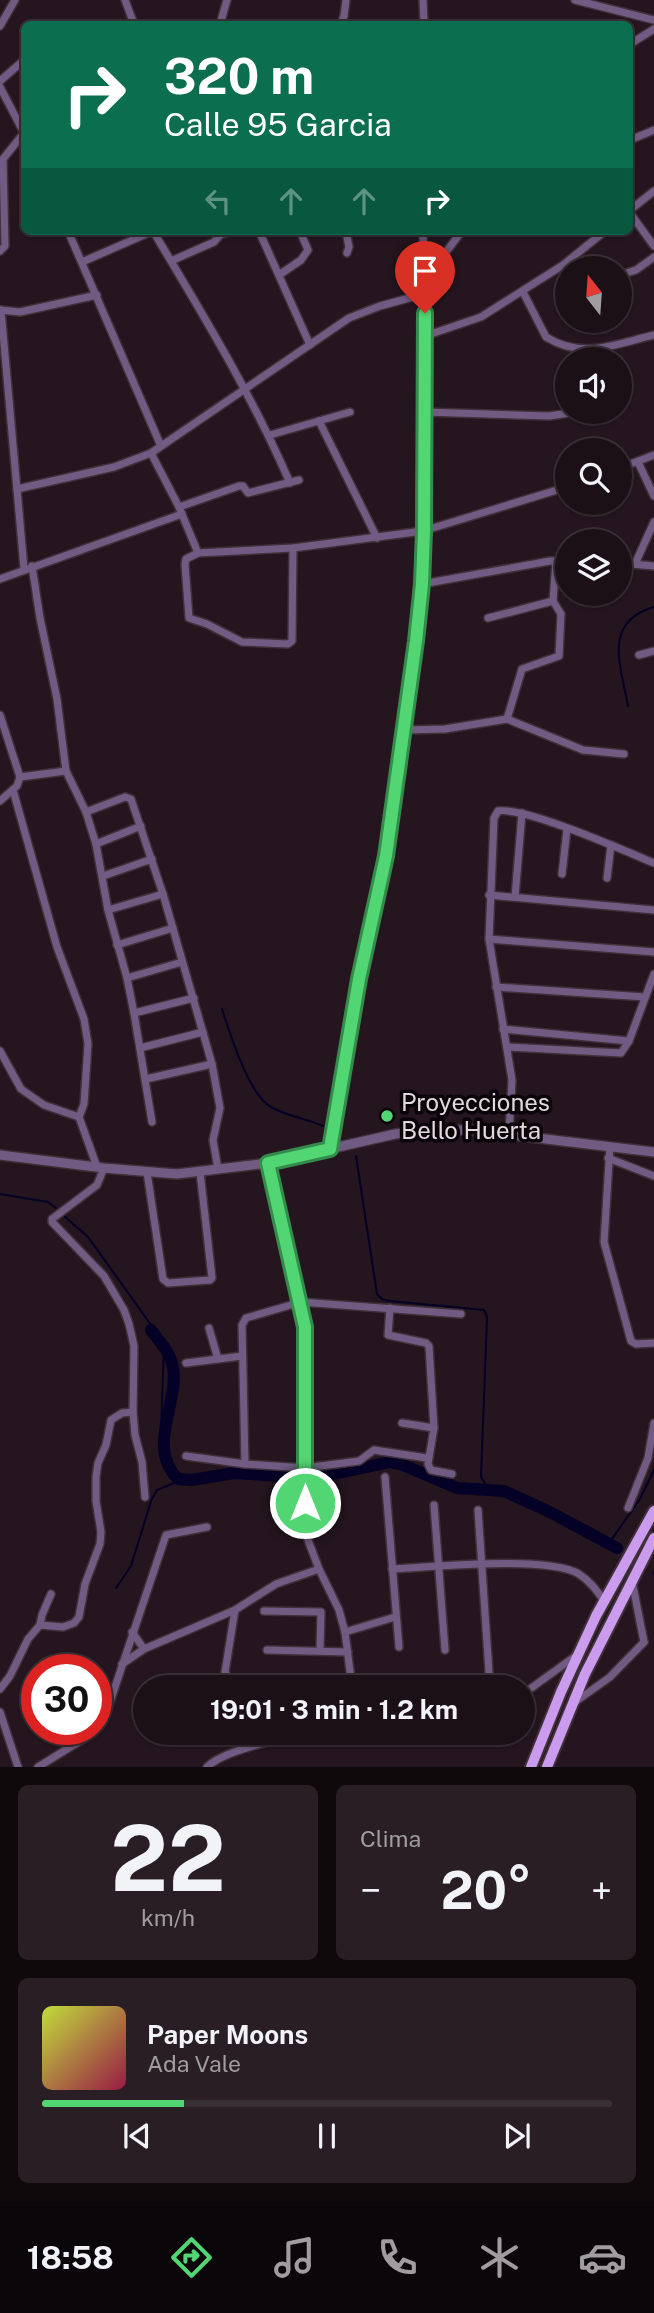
<!DOCTYPE html>
<html lang="es">
<head>
<meta charset="utf-8">
<style>
  body { margin:0; font-family:"Public Sans",sans-serif; background:#281e23; color:#f1f3f6; height:100vh; display:flex; flex-direction:column; font-size:26px; white-space:nowrap }
  * { box-sizing:border-box; margin:0 }
  p { font-size:23px; color:#a09da1 }
  .icon { flex:none; width:38px; height:38px; fill:none; stroke:currentColor; stroke-width:2; stroke-linecap:round; stroke-linejoin:round }
  .map { position:relative; height:1767px; overflow:hidden }
  .drawer { display:flex; flex-direction:column; gap:18px; padding:18px; background:#0f090c; flex:1 }
  .drawer>* { flex:none }
  .banner { position:absolute; left:21px; top:21px; width:612px; height:214px; border-radius:10px; box-shadow:0 2px 5px #0004,0 0 0 2px #393035; background:#0b6e4f; color:#fff; overflow:hidden }
  .needle { width:46px; rotate:343deg }
  .fabs { position:absolute; left:555px; top:256px; display:grid; gap:14px }
  .fabs a { display:grid; place-items:center; width:77px; height:77px; border-radius:50%; background:#1b1016; box-shadow:0 2px 5px #0004,0 0 0 2px #393035; font-size:35px }
  .speed { position:absolute; left:21px; top:1654px; display:flex; gap:14px; font-size:35px; font-weight:700; text-align:center }
  .speed>* { display:grid; place-content:center; width:91px; height:91px; border-radius:50%; background:#1b1016; box-shadow:0 2px 5px #0004,0 0 0 2px #393035; line-height:1 }
  .speed .limit { border:10px solid #d22; background:#fff; color:#111 }
  .pin { position:absolute; display:grid; place-items:center; width:60px; height:60px; color:#fff; margin:-72px -30px; border-radius:50% 50% 50% 0; rotate:-45deg; box-shadow:0 0 7px #0007 }
  .pin .icon { rotate:45deg }
  .me { position:absolute; width:77px; margin:-38px; rotate:0deg; stroke-linejoin:round; filter:drop-shadow(0 0 5px #0008) }
  .turn { display:flex; align-items:center; gap:24px; height:147px; padding:0 28px; font-size:32px }
  .turn .icon { width:91px; height:91px; stroke-width:2.5 }
  .turn b { display:block; font-size:49px; line-height:60px }
  .lanes { display:flex; align-items:center; height:66px; padding:0 28px; background:#0003; justify-content:center; gap:35px; direction:ltr }
  .lanes .off { opacity:.35 }
  .big { font-size:52px; font-weight:700; line-height:1.1 }
  .drawer .card { flex:1; display:flex; flex-direction:column; justify-content:center; gap:10px; min-width:0; padding:0 24px; border-radius:10px; background:#281e23 }
  .drawer .dial { align-items:center; gap:0 }
  .dial b { font-size:91px; line-height:1 }
  .song { display:flex; align-items:center; gap:21px }
  .cover { width:84px; height:84px; border-radius:10px; background:linear-gradient(135deg,hsl(70 70% 55%),hsl(340 70% 35%)) }
  .played { height:7px; border-radius:4px; background:linear-gradient(90deg,#52d673 25%,#393035 25%) }
  .keys { display:flex; justify-content:space-around; direction:ltr }
  .heat { display:flex; justify-content:space-between; align-items:center; font-size:38px; direction:ltr }
  .drawer .tiles { flex:1; display:grid; gap:18px; grid-template-columns:1fr 1fr }
  .card:last-child { grid-column:span 2 }
  .trip { position:absolute; left:133px; top:1675px; width:402px; height:70px; border-radius:35px; background:#1b1016; box-shadow:0 2px 5px #0004,0 0 0 2px #393035; font-weight:700; line-height:70px; text-align:center }
  .tab-bar { display:flex; height:112px; justify-content:space-around; align-items:center; background:#0b0609; color:#a09da1 }
  .tab-bar .icon { width:49px; height:49px }
  .tab-bar .active { color:#52d673 }
  .tab-bar b { font-size:32px; color:#f1f3f6 }
  .map>svg:first-child { display:block }
  .lines { fill:none; stroke-linecap:round; stroke-linejoin:round }
  .stream { stroke:#040026; stroke-width:2 }
  .river { stroke:#040026; stroke-width:12 }
  .minor-casing { stroke:#3f3039; stroke-width:10 }
  .tertiary-casing { stroke:#3f3039; stroke-width:12 }
  .primary-casing { stroke:#3f3039; stroke-width:14 }
  .minor { stroke:#715b82; stroke-width:7 }
  .tertiary { stroke:#715b82; stroke-width:9 }
  .primary { stroke:#cb9ced; stroke-width:10 }
  .route-casing { stroke:#358b4b; stroke-width:18 }
  .route { stroke:#52d673; stroke-width:12 }
  .poi-dot { fill:#52d673; stroke:#090407; stroke-width:2.5 }
  .labels { text-anchor:middle; dominant-baseline:central; stroke-width:7; stroke-linejoin:round; paint-order:stroke }
  .poi-label { font-size:24px; fill:#e3d8de; stroke:#090407; text-anchor:start }
</style>
</head>
<body>
<div class="map">
<svg width="654" height="1767" viewBox="0 0 654 1767">
  <rect width="100%" height="100%" fill="#24151e"/>
  <g class="lines">
    <!-- stream -->
    <g class="stream">
      <path d="M628 706C621 666 602 622 654 607"/>
      <path d="M222 1009C230 1034 249 1095 271 1107 287 1116 307 1119 323 1126"/>
      <path d="M356 1156 377 1294 382 1299 390 1301 484 1310 487 1317 481 1477 488 1488"/>
      <path d="M0 1194 48 1202 56 1208"/>
      <path d="M63 1215 88 1237 164 1343 161 1434 164 1459 180 1479"/>
      <path d="M306 1480 315 1481 386 1463H406L441 1486 453 1490 488 1488 509 1495 580 1528 615 1551"/>
      <path d="M607 1546 640 1499 654 1470"/>
      <path d="M654 1572V1573"/>
      <path d="M116 1588 131 1566 151 1501 157 1490 181 1480 198 1481 222 1474 246 1473 301 1480"/>
    </g>
    <!-- river -->
    <path class="river" d="M151 1330C160 1342 171 1353 173 1368 179 1404 146 1447 178 1479L192 1480 234 1473 315 1478 390 1462 403 1465 457 1488 504 1491 548 1511 617 1548"/>
    <defs>
      <g id="minor">
        <path d="M125 0 134 24"/>
        <path d="M423 0 424 24"/>
        <path d="M575 0 654 20"/>
        <path d="M220 24 227 0"/>
        <path d="M341 24 344 16 346 0"/>
        <path d="M0 26 15 0"/>
        <path d="M630 44 654 29"/>
        <path d="M0 81 24 60"/>
        <path d="M0 87 24 133"/>
        <path d="M630 140 654 130"/>
        <path d="M630 210 654 191"/>
        <path d="M630 213 654 246"/>
        <path d="M68 231 161 446"/>
        <path d="M153 231C202 313 252 395 290 483"/>
        <path d="M259 231 310 345"/>
        <path d="M346 231 349 247 347 253"/>
        <path d="M0 251 5 246 3 159 24 133"/>
        <path d="M171 261 214 242 220 235 231 231"/>
        <path d="M82 262 153 231"/>
        <path d="M279 275 301 260 308 250 300 231"/>
        <path d="M620 275 636 270 654 257"/>
        <path d="M424 281 462 231"/>
        <path d="M523 292 546 337C583 360 615 344 654 335"/>
        <path d="M0 310 20 312 97 295"/>
        <path d="M1 310 24 568"/>
        <path d="M425 336 481 317 563 265 605 231"/>
        <path d="M424 412 549 416 569 413"/>
        <path d="M319 421 377 538"/>
        <path d="M270 435 350 412"/>
        <path d="M151 453 179 507 198 553 293 548 423 531 567 487"/>
        <path d="M638 462 654 496"/>
        <path d="M620 468 654 455"/>
        <path d="M17 489 114 467 151 453 349 318 380 306 424 294"/>
        <path d="M179 507 239 486H243L248 493 299 480"/>
        <path d="M198 553 186 559 185 564 189 618 207 624 242 642 288 644 292 641 293 548"/>
        <path d="M620 563 654 566"/>
        <path d="M635 564 654 522"/>
        <path d="M32 566 40 618 57 699 66 771 86 812 96 844 108 910 127 978 134 1013 152 1122"/>
        <path d="M0 579 182 514"/>
        <path d="M422 584 550 561H567"/>
        <path d="M488 618 553 601"/>
        <path d="M639 655 654 651"/>
        <path d="M0 715 20 777 17 786 0 801"/>
        <path d="M507 719 522 669 559 656 561 614 553 601 556 561"/>
        <path d="M404 730 445 729 507 719 583 750 624 754"/>
        <path d="M20 777 66 771"/>
        <path d="M13 790 57 947 84 1019 88 1044 84 1104 79 1117"/>
        <path d="M86 812 125 797 131 799 163 894 212 1064 220 1108 213 1140 218 1169"/>
        <path d="M96 844 141 826"/>
        <path d="M562 874 567 829"/>
        <path d="M103 876 152 859"/>
        <path d="M607 878 611 845"/>
        <path d="M489 895 654 910"/>
        <path d="M515 897 522 813"/>
        <path d="M108 910 163 894"/>
        <path d="M489 939 654 952"/>
        <path d="M117 945 173 928"/>
        <path d="M127 978 182 962"/>
        <path d="M496 987 645 997"/>
        <path d="M134 1013 194 998"/>
        <path d="M503 1029 629 1041"/>
        <path d="M507 1047 621 1053 629 1041 654 974"/>
        <path d="M140 1048 203 1032"/>
        <path d="M0 1051 21 1089 44 1105 79 1117 97 1167"/>
        <path d="M146 1079 212 1064"/>
        <path d="M509 1133 512 1080 489 939 494 818 498 811C524 806 625 851 654 863"/>
        <path d="M610 1146 604 1242 631 1341 636 1344 654 1343"/>
        <path d="M330 1148 354 1005 386 856 402 749 422 584 425 313 423 231"/>
        <path d="M608 1158 654 1176"/>
        <path d="M268 1163 305 1327V1522L308 1540 319 1569 339 1610 345 1632 352 1687"/>
        <path d="M104 1168 97 1185 52 1219V1222L104 1276 124 1310 129 1324 134 1346 133 1412 135 1435 142 1462 145 1497"/>
        <path d="M147 1172 163 1279 168 1283 210 1280 212 1278 200 1172"/>
        <path d="M390 1308 388 1335 426 1343 429 1346 434 1428 428 1464 431 1470 452 1474"/>
        <path d="M209 1328 218 1359"/>
        <path d="M186 1363 242 1356"/>
        <path d="M402 1423 434 1428"/>
        <path d="M186 1456 245 1464 305 1468 359 1461 374 1450 427 1458"/>
        <path d="M245 1464 242 1325 246 1318 301 1302 461 1314"/>
        <path d="M385 1477 399 1647"/>
        <path d="M434 1505 445 1650"/>
        <path d="M628 1508 648 1458 654 1423"/>
        <path d="M478 1510 490 1687"/>
        <path d="M392 1569C432 1567 548 1555 579 1574 590 1581 597 1591 605 1602"/>
        <path d="M632 1581 644 1642"/>
        <path d="M235 1610 225 1672 232 1685 243 1687"/>
        <path d="M264 1611 321 1612 320 1651"/>
        <path d="M40 1625 63 1627 74 1623 79 1617 85 1584 100 1544 101 1532 96 1501V1477L98 1463 106 1445 111 1420 122 1413 133 1412"/>
        <path d="M132 1632 144 1649"/>
        <path d="M345 1632 395 1617"/>
        <path d="M267 1650 348 1652"/>
        <path d="M122 1664 144 1649 235 1610 276 1584 319 1569"/>
        <path d="M0 1689 10 1676 28 1639 40 1625 42 1615 51 1594"/>
        <path d="M523 1694 577 1655"/>
        <path d="M575 1702 610 1677 644 1642"/>
        <path d="M0 1712 18 1767"/>
        <path d="M38 1767 93 1733 105 1717 166 1535 207 1527"/>
        <path d="M207 1767C225 1749 283 1739 310 1732"/>
      </g>
      <path id="tertiary" d="M0 1155 104 1168 177 1174 268 1163 395 1134 433 1130H470L654 1152"/>
      <g id="primary">
        <path d="M531 1767 561 1692 596 1616 654 1511"/>
        <path d="M547 1767 585 1674 654 1538"/>
      </g>
    </defs>
    <!-- minor casing -->
    <use href="#minor" class="minor-casing"/>
    <!-- tertiary casing -->
    <use href="#tertiary" class="tertiary-casing"/>
    <!-- primary casing -->
    <use href="#primary" class="primary-casing"/>
    <!-- minor -->
    <use href="#minor" class="minor"/>
    <!-- tertiary -->
    <use href="#tertiary" class="tertiary"/>
    <!-- primary -->
    <use href="#primary" class="primary"/>
  </g>
  <g class="lines">
    <defs>
      <path id="route" d="M305 1503V1327L268 1163 330 1149 359 979 386 856 416 641 422 584 424 531 425 313"/>
    </defs>
    <!-- route casing -->
    <use href="#route" class="route-casing"/>
    <!-- route -->
    <use href="#route" class="route"/>
  </g>
  <!-- markers -->
  <circle class="poi-dot" cx="387" cy="1116" r="7"/>
  <g class="labels">
    <!-- poi labels -->
    <g class="poi-label">
      <text x="401" y="1102">Proyecciones<tspan x="401" dy="28">Bello Huerta</tspan></text>
    </g>
  </g>
</svg>
<div class="fabs">
<a><svg class="needle" viewBox="-14 -14 28 28"><path d="M0-13l5 13h-10z" fill="#e53935"/><path d="M0 13l5-13h-10z" fill="#a09da1"/></svg></a>
<a><svg class="icon" aria-label="sound" viewBox="0 0 24 24"><path d="M4 9h4l5-4v14l-5-4H4zM17 9q2 3 0 6"/></svg></a>
<a><svg class="icon" aria-label="search" viewBox="0 0 24 24"><circle cx="10" cy="10" r="6"/><path d="M15 15l6 6"/></svg></a>
<a><svg class="icon" aria-label="layers" viewBox="0 0 24 24"><path d="M12 4l9 5-9 5-9-5zM3 14l9 5 9-5"/></svg></a>
</div>
<div class="speed"><div class="limit">30</div></div>
<div class="pin" style="left:425px;top:313px;background:#d93025"><svg class="icon" aria-label="arrive" viewBox="0 0 24 24"><path d="M6 21V4h12l-3 4 3 4H6"/></svg></div>
<svg class="me" style="left:305px;top:1503px" viewBox="-20 -20 40 40"><circle r="17" fill="#52d673" stroke="#fff" stroke-width="3"/><path d="M0-11L8 9 0 5-8 9z" fill="#fff"/></svg>
<div class="trip">19:01 · 3 min · 1.2 km</div>
<div class="banner">
<div class="turn"><svg class="icon" aria-label="right" viewBox="0 0 24 24"><path d="M7 20v-9h11M14 6l5 5-5 5"/></svg><div><b>320 m</b>Calle 95 Garcia</div></div>
<div class="lanes"><svg class="icon off" aria-label="left" viewBox="0 0 24 24"><path d="M17 20v-9H6M10 6l-5 5 5 5"/></svg><svg class="icon off" aria-label="ahead" viewBox="0 0 24 24"><path d="M12 20V5M6 11l6-6 6 6"/></svg><svg class="icon off" aria-label="ahead" viewBox="0 0 24 24"><path d="M12 20V5M6 11l6-6 6 6"/></svg><svg class="icon" aria-label="right" viewBox="0 0 24 24"><path d="M7 20v-9h11M14 6l5 5-5 5"/></svg></div>
</div>
</div>
<section class="drawer">
<div class="tiles">
<div class="card dial"><b>22</b><p>km/h</p></div>
<div class="card"><p>Clima</p>
<div class="heat"><a>−</a><b class="big">20°</b><a>+</a></div>
</div>
<div class="card">
<div class="song"><i class="cover"></i><div><b>Paper Moons</b><p>Ada Vale</p></div></div>
<div class="played"></div>
<div class="keys"><svg class="icon" aria-label="previous" viewBox="0 0 24 24"><path d="M18 5L8 12l10 7zM5 5v14"/></svg><svg class="icon" aria-label="pause" viewBox="0 0 24 24"><path d="M8 5v14M16 5v14"/></svg><svg class="icon" aria-label="next" viewBox="0 0 24 24"><path d="M6 5l10 7-10 7zM19 5v14"/></svg></div>
</div>
</div>
</section>
<nav class="tab-bar">
<b>18:58</b>
<svg class="icon active" aria-label="directions" viewBox="0 0 24 24"><path d="M12 3l9 9-9 9-9-9zM9 14v-3h6M13 9l2 2-2 2"/></svg>
<svg class="icon" aria-label="music" viewBox="0 0 24 24"><path d="M9 18V5l10-2v13"/><circle cx="6" cy="18" r="3"/><circle cx="16" cy="16" r="3"/></svg>
<svg class="icon" aria-label="phone" viewBox="0 0 24 24"><path d="M5 4h4l2 5-3 2q2 4 5 5l2-3 5 2v4C11 20 4 13 5 4z"/></svg>
<svg class="icon" aria-label="climate" viewBox="0 0 24 24"><path d="M12 3v18M4 7l16 10M4 17L20 7"/></svg>
<svg class="icon" aria-label="car" viewBox="0 0 24 24"><path d="M5 17H2v-5l4-1 3-4h7l3 4 3 1v5h-3M9 17h6M6 11h13"/><circle cx="7" cy="17" r="2"/><circle cx="17" cy="17" r="2"/></svg>
</nav>
</body>
</html>
